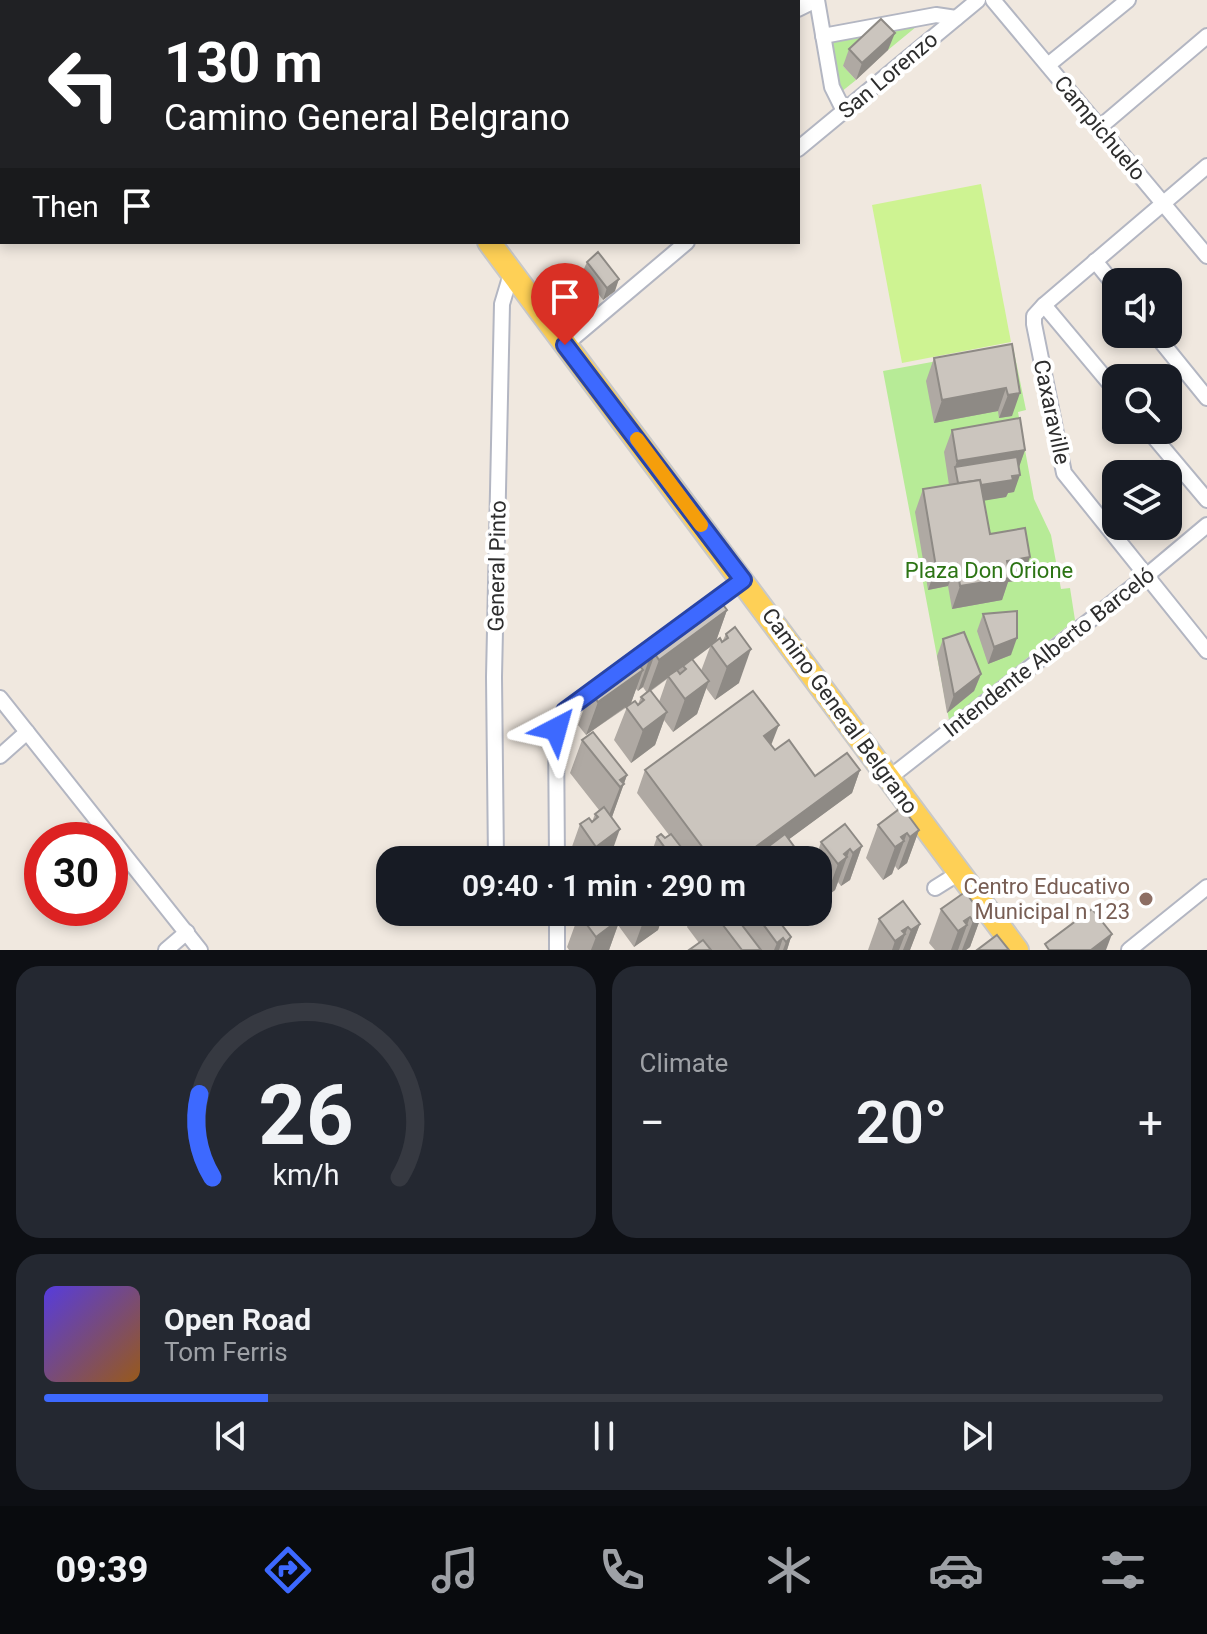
<!DOCTYPE html>
<html lang="en">
<head>
<meta charset="utf-8">
<style>
  body { margin:0; font-family:Roboto,sans-serif; background:#242831; color:#f1f3f6; height:100vh; display:flex; flex-direction:column; font-size:30px; white-space:nowrap }
  * { box-sizing:border-box; margin:0 }
  p { font-size:26px; color:#9ea1a6 }
  .icon { flex:none; width:44px; height:44px; fill:none; stroke:currentColor; stroke-width:2; stroke-linecap:round; stroke-linejoin:round }
  .map { position:relative; height:950px; overflow:hidden }
  .drawer { display:flex; flex-direction:column; gap:16px; padding:16px; background:#0d0f14; flex:1 }
  .drawer>* { flex:none }
  .banner { position:absolute; left:0px; top:0px; width:800px; height:244px; box-shadow:0 4px 12px #0003; background:#202124; color:#fff; overflow:hidden }
  .controls { position:absolute; left:1102px; top:268px; display:grid; gap:16px }
  .controls a { display:grid; place-items:center; width:80px; height:80px; border-radius:16px; background:#171b24; box-shadow:0 4px 12px #0003; font-size:40px }
  .speed { position:absolute; left:24px; top:822px; display:flex; gap:16px; font-size:40px; font-weight:700; text-align:center }
  .speed>* { display:grid; place-content:center; width:104px; height:104px; border-radius:50%; background:#171b24; box-shadow:0 4px 12px #0003; line-height:1 }
  .speed .limit { border:12px solid #d22; background:#fff; color:#111 }
  .pin { position:absolute; display:grid; place-items:center; width:68px; height:68px; color:#fff; margin:-82px -34px; border-radius:50% 50% 50% 0; rotate:-45deg; box-shadow:0 0 8px #0007 }
  .pin .icon { rotate:45deg }
  .me { position:absolute; width:88px; margin:-44px; rotate:39deg; stroke-linejoin:round; filter:drop-shadow(0 0 6px #0008) }
  .turn { display:flex; align-items:center; gap:28px; height:168px; padding:0 32px; font-size:36px }
  .turn .icon { width:104px; height:104px; stroke-width:2.5 }
  .turn b { display:block; font-size:56px; line-height:68px }
  .then { display:flex; align-items:center; height:76px; padding:0 32px; background:#0003; gap:16px; font-size:30px }
  .big { font-size:60px; font-weight:600; line-height:1.1 }
  .drawer .tile { flex:1; display:flex; flex-direction:column; justify-content:center; gap:12px; min-width:0; padding:0 28px; border-radius:24px; background:#242831 }
  .drawer .dial { align-items:center; gap:0 }
  .dial svg { height:208px; overflow:visible; fill:none; stroke:#363941; stroke-width:7; stroke-linecap:round; text-anchor:middle }
  .dial text { fill:#f1f3f6; stroke:none }
  .song { display:flex; align-items:center; gap:24px }
  .cover { width:96px; height:96px; border-radius:12px; background:linear-gradient(135deg,hsl(250 70% 55%),hsl(30 70% 35%)) }
  .played { height:8px; border-radius:4px; background:linear-gradient(90deg,#3d69ff 20%,#363941 20%) }
  .keys { display:flex; justify-content:space-around; direction:ltr }
  .heat { display:flex; justify-content:space-between; align-items:center; font-size:44px; direction:ltr }
  .drawer .tiles { flex:1; display:grid; gap:16px; grid-template-columns:1fr 1fr }
  .tile:last-child { grid-column:span 2 }
  .trip { position:absolute; left:376px; top:846px; width:456px; height:80px; border-radius:24px; background:#171b24; box-shadow:0 4px 12px #0003; font-weight:600; line-height:80px; text-align:center }
  .menu { display:flex; height:128px; justify-content:space-around; align-items:center; background:#090b0e; color:#9ea1a6 }
  .menu .icon { width:56px; height:56px }
  .menu .active { color:#3d69ff }
  .menu b { font-size:36px; color:#f1f3f6 }
  .map>svg:first-child { display:block }
  .green { fill:#b7eb97 }
  .pitch { fill:#cef392 }
  .lines { fill:none; stroke-linecap:round; stroke-linejoin:round }
  .street-casing { stroke:#b3b6c2; stroke-width:18 }
  .secondary-casing { stroke:#b3b6c2; stroke-width:24 }
  .primary-casing { stroke:#c8c8c8; stroke-width:26 }
  .street { stroke:#fff; stroke-width:14 }
  .secondary { stroke:#fff; stroke-width:20 }
  .primary { stroke:#fed056; stroke-width:22 }
  .wall { fill:#afa9a3; fill-rule:evenodd }
  .shaded-wall { fill:#8e8a85 }
  .building { fill:#cbc5be; stroke:#8e8a85; stroke-width:2 }
  .route-casing { stroke:#2844a6; stroke-width:20 }
  .route { stroke:#3d69ff; stroke-width:14 }
  .slow { stroke:#f59e0b; stroke-width:14 }
  .education-dot { fill:#8d6e63; stroke:#fff; stroke-width:3 }
  .labels { text-anchor:middle; dominant-baseline:central; stroke-width:8; stroke-linejoin:round; paint-order:stroke }
  .street-label { font-size:22px; fill:#2d2d2d; stroke:#fff }
  .park-label { font-size:22px; fill:#2c7414; stroke:#fff }
  .education-label { font-size:22px; fill:#785e54; stroke:#fff; text-anchor:end }
</style>
</head>
<body>
<div class="map">
<svg width="1207" height="950" viewBox="0 0 1207 950">
  <rect width="100%" height="100%" fill="#f0e8df"/>
  <!-- green -->
  <g class="green">
    <path d="M922 22 888 50 876 37 843 66 856 80 841 92 836 85 828 39Z"/>
    <path d="M1013 347 1026 410 1018 412 1034 499 1051 535 1061 589 1070 588 1075 620 949 720 883 371Z"/>
  </g>
  <!-- pitch -->
  <path class="pitch" d="M981 184 1011 342 902 363 872 205Z"/>
  <g class="lines">
    <defs>
      <g id="street">
        <path d="M730 0V2"/>
        <path d="M817 0 832 87 844 111"/>
        <path d="M993 0 1207 256"/>
        <path d="M494 2V0"/>
        <path d="M798 9 816 0"/>
        <path d="M823 36 936 15 956 18"/>
        <path d="M1048 65 1128 0"/>
        <path d="M1099 128 1207 36"/>
        <path d="M798 149 978 0"/>
        <path d="M1207 166 1044 305 1034 316V324L1064 473 1207 651"/>
        <path d="M1095 261 1116 287"/>
        <path d="M1044 305 1116 391"/>
        <path d="M1155 334 1207 398"/>
        <path d="M565 345 687 242"/>
        <path d="M1148 430 1207 500"/>
        <path d="M704 609 743 580"/>
        <path d="M0 698 200 950"/>
        <path d="M0 756 27 732"/>
        <path d="M889 778 1145 577 1207 525"/>
        <path d="M496 860 494 677 502 304 511 274"/>
        <path d="M557 860 556 729 565 711 658 642"/>
        <path d="M935 888 959 873"/>
        <path d="M557 912V950"/>
        <path d="M166 950 187 932"/>
        <path d="M1129 950 1207 887"/>
      </g>
      <g id="secondary">
        <path d="M306 0 307 2"/>
        <path d="M0 88 2 87"/>
      </g>
      <g id="primary">
        <path d="M218 0 221 2"/>
        <path d="M155 2 156 0"/>
        <path d="M489 242 1017 950"/>
      </g>
    </defs>
    <!-- street casing -->
    <use href="#street" class="street-casing"/>
    <!-- secondary casing -->
    <use href="#secondary" class="secondary-casing"/>
    <!-- primary casing -->
    <use href="#primary" class="primary-casing"/>
    <!-- street -->
    <use href="#street" class="street"/>
    <!-- secondary -->
    <use href="#secondary" class="secondary"/>
    <!-- primary -->
    <use href="#primary" class="primary"/>
  </g>
  <!-- wall -->
  <g class="wall">
    <path d="M849 49 888 50 856 80 843 66Z"/>
    <path d="M587 262 615 291 603 300 582 273Z"/>
    <path d="M1012 344V416L999 418 998 411 934 423 926 381 934 358Z"/>
    <path d="M952 430 1025 450 1019 466 1014 492 1008 493 1006 497 984 500 990 534 1022 580 1008 582 1002 600 952 609 948 586 928 590 915 512 923 489 949 485 944 452Z"/>
    <path d="M727 610 716 641 722 642 726 634 735 627 739 683 715 700 706 688 697 714 673 732 664 720 655 745 631 763 614 740 627 707 586 735 578 725 590 691 643 660 645 651ZM710 647 701 671 693 660ZM667 679 659 702 651 691ZM643 687 647 693 641 697 638 704 631 703 636 689 638 691Z"/>
    <path d="M983 614 1011 655 988 664 977 631Z"/>
    <path d="M943 639 981 674 974 691 947 713 937 656Z"/>
    <path d="M582 740 627 775 612 817 609 860H570L568 858 580 824 592 822 595 814 599 810 570 773Z"/>
    <path d="M771 746 775 750 815 776 860 770 852 793 789 839 800 860H649L657 837 665 838 669 835 637 793 645 770Z"/>
    <path d="M878 825 919 830 907 863 898 870 895 866 892 874 883 880 866 858Z"/>
    <path d="M821 842 862 846 850 880 841 886 838 882 835 890 826 897 818 887V860H815Z"/>
    <path d="M941 909 982 914 970 947 966 950H935L929 943Z"/>
    <path d="M622 912H664L658 930 634 947 618 925 609 950H569L567 947 579 914 619 918Z"/>
    <path d="M677 912H690L682 918Z"/>
    <path d="M693 912H772L791 937 787 950H689L699 943 687 927Z"/>
    <path d="M879 919 920 924 910 950H868Z"/>
  </g>
  <!-- shaded-wall -->
  <g class="shaded-wall">
    <path d="M895 33 888 50 856 80 862 63Z"/>
    <path d="M619 279 615 291 603 300 607 288Z"/>
    <path d="M1006 388 998 411 934 423 942 400Z"/>
    <path d="M1020 393 1012 416 999 418 1008 395Z"/>
    <path d="M1025 450 1017 473 955 467 957 461Z"/>
    <path d="M1020 475 1014 492 1008 493 1006 497 953 506 959 488Z"/>
    <path d="M1030 557 1022 580 1008 582 1002 600 952 609 960 586 1007 561Z"/>
    <path d="M957 564 948 586 928 590 936 567Z"/>
    <path d="M727 610 715 644 711 645 710 647 647 693 659 660Z"/>
    <path d="M1017 638 1011 655 988 664 994 647Z"/>
    <path d="M751 649 739 683 715 700 727 667Z"/>
    <path d="M655 654 643 687 638 691 650 657Z"/>
    <path d="M644 662 640 673 643 670 631 703 586 735 598 702Z"/>
    <path d="M981 674 974 691 947 713 954 695Z"/>
    <path d="M709 681 697 714 673 732 685 699Z"/>
    <path d="M667 712 655 745 631 763 643 730Z"/>
    <path d="M779 725 770 748 764 736Z"/>
    <path d="M860 770 852 793 765 857 761 852 758 860H738Z"/>
    <path d="M627 775 612 817 607 820 620 787V780Z"/>
    <path d="M620 829 609 860H592L596 847Z"/>
    <path d="M919 830 907 863 898 870 910 837Z"/>
    <path d="M907 833 892 874 883 880 895 847 901 837Z"/>
    <path d="M862 846 850 880 841 886 853 853Z"/>
    <path d="M850 849 835 890 826 897 838 864 844 854Z"/>
    <path d="M648 912H664L658 930 634 947 646 914Z"/>
    <path d="M982 914 970 947 966 950H962L973 921Z"/>
    <path d="M970 917 958 950H951L958 931 964 921Z"/>
    <path d="M620 919 609 950H591L596 937Z"/>
    <path d="M920 924 910 950H903L911 930Z"/>
    <path d="M908 927 899 950H892L895 941 902 931Z"/>
    <path d="M1112 934 1106 950H1091Z"/>
    <path d="M791 937 787 950H783L786 942Z"/>
    <path d="M783 938 779 950H774L777 943Z"/>
  </g>
  <!-- building -->
  <g class="building">
    <path d="M881 19 895 33 862 63 849 49Z"/>
    <path d="M598 252 619 279 607 288 587 262Z"/>
    <path d="M1012 344 1020 393 1008 395 1006 388 942 400 934 358Z"/>
    <path d="M1020 418 1025 450 957 461 952 430Z"/>
    <path d="M1017 457 1020 475 1012 476 1013 480 981 485 980 480 958 483 955 467Z"/>
    <path d="M980 480 990 534 1025 528 1030 557 1007 561 1010 578 960 586 957 564 936 567 923 489Z"/>
    <path d="M718 598 727 610 659 660 655 654 650 657 645 651Z"/>
    <path d="M1017 611V638L994 647 983 614Z"/>
    <path d="M735 627 751 649 727 667 711 645 720 638 722 642 728 638 726 634Z"/>
    <path d="M964 632 981 674 954 695 943 639Z"/>
    <path d="M640 656 644 662 639 665 643 670 598 702 590 691Z"/>
    <path d="M692 659 709 681 685 699 668 676 677 670 680 674 686 669 683 666Z"/>
    <path d="M650 690 667 712 643 730 626 707 635 701 638 705 644 700 641 697Z"/>
    <path d="M753 691 779 725 764 736 775 750 789 740 815 776 847 753 860 770 738 860H712L645 770Z"/>
    <path d="M593 732 627 775 620 780 624 784 620 787 582 740Z"/>
    <path d="M604 807 620 829 596 847 580 824 589 818 592 822 598 817 595 814Z"/>
    <path d="M902 807 919 830 910 837 907 833 901 837 904 841 895 847 878 825Z"/>
    <path d="M845 824 862 846 853 853 850 849 844 854 847 857 838 864 821 842Z"/>
    <path d="M661 834 665 838 671 834 691 860H674L657 837Z"/>
    <path d="M785 834 801 856 796 860H767L761 852Z"/>
    <path d="M965 892 982 914 973 921 970 917 964 921 967 925 958 931 941 909Z"/>
    <path d="M903 901 920 924 911 930 908 927 902 931 905 934 895 941 879 919Z"/>
    <path d="M1092 909 1112 934 1091 950H1049L1045 944Z"/>
    <path d="M582 912H615L620 919 596 937 579 914Z"/>
    <path d="M713 912H732L761 950H742Z"/>
    <path d="M754 912H772L791 937 786 942 783 938 777 943Z"/>
    <path d="M997 935 1009 950H977Z"/>
    <path d="M703 940 711 950H689Z"/>
  </g>
  <g class="lines">
    <defs>
      <path id="route" d="M556 729 565 711 743 580 565 345"/>
    </defs>
    <!-- route casing -->
    <use href="#route" class="route-casing"/>
    <!-- route -->
    <use href="#route" class="route"/>
    <!-- slow -->
    <path class="slow" d="M637 439 701 525"/>
  </g>
  <!-- markers -->
  <circle class="education-dot" cx="1146" cy="899" r="8"/>
  <g class="labels">
    <!-- street labels -->
    <g class="street-label">
      <text transform="translate(888 75) rotate(-40)">San Lorenzo</text>
      <text transform="translate(1100 128) rotate(50)">Campichuelo</text>
      <text transform="translate(1052 412) rotate(78)">Caxaraville</text>
      <text transform="translate(497 566) rotate(-89)">General Pinto</text>
      <text transform="translate(1049 652) rotate(-38)">Intendente Alberto Barceló</text>
      <text transform="translate(840 711) rotate(54)">Camino General Belgrano</text>
    </g>
    <!-- park labels -->
    <g class="park-label">
      <text x="989" y="570">Plaza Don Orione</text>
    </g>
    <!-- education labels -->
    <g class="education-label">
      <text x="1130" y="886">Centro Educativo<tspan x="1130" dy="25">Municipal n 123</tspan></text>
    </g>
  </g>
</svg>
<div class="controls">
<a><svg class="icon" aria-label="sound" viewBox="0 0 24 24"><path d="M4 9h4l5-4v14l-5-4H4zM17 9q2 3 0 6"/></svg></a>
<a><svg class="icon" aria-label="search" viewBox="0 0 24 24"><circle cx="10" cy="10" r="6"/><path d="M15 15l6 6"/></svg></a>
<a><svg class="icon" aria-label="layers" viewBox="0 0 24 24"><path d="M12 4l9 5-9 5-9-5zM3 14l9 5 9-5"/></svg></a>
</div>
<div class="speed"><div class="limit">30</div></div>
<div class="pin" style="left:565px;top:345px;background:#d93025"><svg class="icon" aria-label="arrive" viewBox="0 0 24 24"><path d="M6 21V4h12l-3 4 3 4H6"/></svg></div>
<svg class="me" style="left:556px;top:729px" viewBox="-20 -20 40 40"><path d="M0-17L14 15 0 8-14 15z" fill="#3d69ff" stroke="#fff" stroke-width="4"/></svg>
<div class="trip">09:40 · 1 min · 290 m</div>
<div class="banner">
<div class="turn"><svg class="icon" aria-label="left" viewBox="0 0 24 24"><path d="M17 20v-9H6M10 6l-5 5 5 5"/></svg><div><b>130 m</b>Camino General Belgrano</div></div>
<div class="then">Then<svg class="icon" aria-label="arrive" viewBox="0 0 24 24"><path d="M6 21V4h12l-3 4 3 4H6"/></svg></div>
</div>
</div>
<section class="drawer">
<div class="tiles">
<div class="tile dial"><svg viewBox="0 0 100 80">
<path d="M14 69A42 42 0 1 1 86 69"/>
<path d="M14 69A42 42 0 0 1 9 37" stroke="#3d69ff"/>
<text x="50" y="56" font-size="32" font-weight="700">26</text>
<text x="50" y="72" font-size="11">km/h</text>
</svg></div>
<div class="tile"><p>Climate</p>
<div class="heat"><a>−</a><b class="big">20°</b><a>+</a></div>
</div>
<div class="tile">
<div class="song"><i class="cover"></i><div><b>Open Road</b><p>Tom Ferris</p></div></div>
<div class="played"></div>
<div class="keys"><svg class="icon" aria-label="previous" viewBox="0 0 24 24"><path d="M18 5L8 12l10 7zM5 5v14"/></svg><svg class="icon" aria-label="pause" viewBox="0 0 24 24"><path d="M8 5v14M16 5v14"/></svg><svg class="icon" aria-label="next" viewBox="0 0 24 24"><path d="M6 5l10 7-10 7zM19 5v14"/></svg></div>
</div>
</div>
</section>
<nav class="menu">
<b>09:39</b>
<svg class="icon active" aria-label="directions" viewBox="0 0 24 24"><path d="M12 3l9 9-9 9-9-9zM9 14v-3h6M13 9l2 2-2 2"/></svg>
<svg class="icon" aria-label="music" viewBox="0 0 24 24"><path d="M9 18V5l10-2v13"/><circle cx="6" cy="18" r="3"/><circle cx="16" cy="16" r="3"/></svg>
<svg class="icon" aria-label="phone" viewBox="0 0 24 24"><path d="M5 4h4l2 5-3 2q2 4 5 5l2-3 5 2v4C11 20 4 13 5 4z"/></svg>
<svg class="icon" aria-label="climate" viewBox="0 0 24 24"><path d="M12 3v18M4 7l16 10M4 17L20 7"/></svg>
<svg class="icon" aria-label="car" viewBox="0 0 24 24"><path d="M5 17H2v-5l4-1 3-4h7l3 4 3 1v5h-3M9 17h6M6 11h13"/><circle cx="7" cy="17" r="2"/><circle cx="17" cy="17" r="2"/></svg>
<svg class="icon" aria-label="filters" viewBox="0 0 24 24"><path d="M4 7h16M4 17h16"/><circle cx="9" cy="7" r="2"/><circle cx="15" cy="17" r="2"/></svg>
</nav>
</body>
</html>
